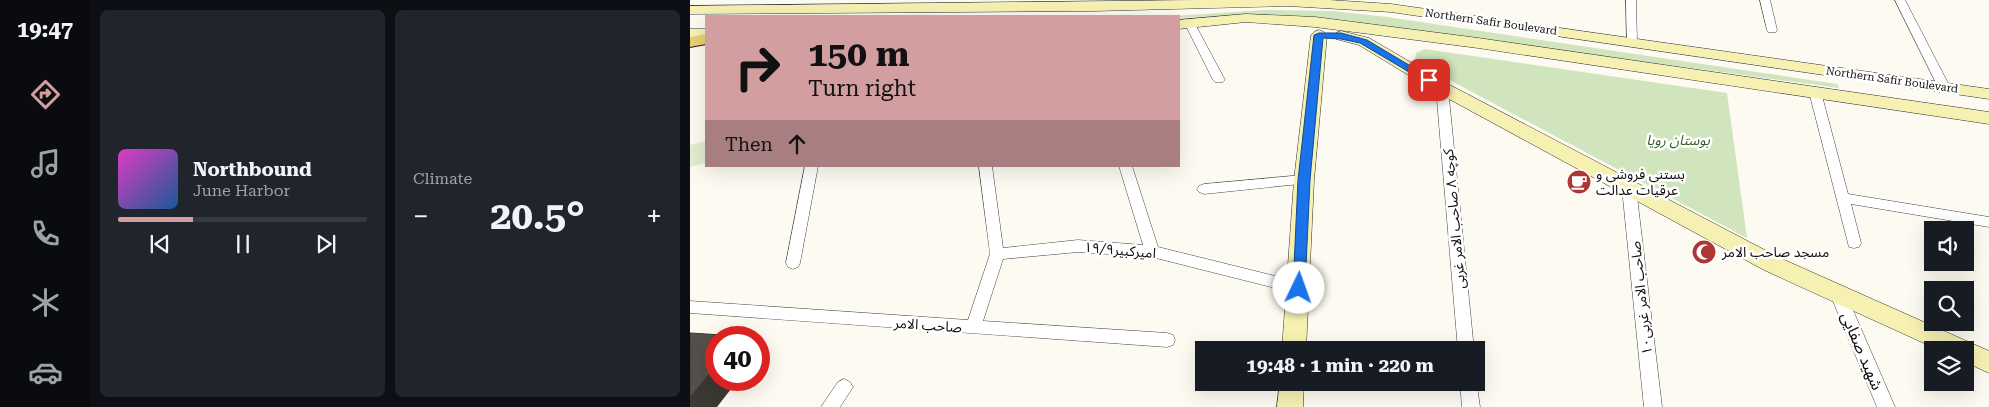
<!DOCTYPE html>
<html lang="en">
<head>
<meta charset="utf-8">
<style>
  body { margin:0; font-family:"Roboto Serif","Noto Sans Arabic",serif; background:#20242c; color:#f1f3f6; height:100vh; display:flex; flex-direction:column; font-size:19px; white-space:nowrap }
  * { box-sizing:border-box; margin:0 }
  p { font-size:16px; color:#9ea1a6 }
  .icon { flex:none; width:28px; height:28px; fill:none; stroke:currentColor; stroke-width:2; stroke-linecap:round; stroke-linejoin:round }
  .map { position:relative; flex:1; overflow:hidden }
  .panel { display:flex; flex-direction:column; gap:10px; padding:10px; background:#0d0f14; width:600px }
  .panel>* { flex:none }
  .top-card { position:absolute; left:15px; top:15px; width:475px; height:152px; border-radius:0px; box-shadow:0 5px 20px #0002; background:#d39ea0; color:#111; overflow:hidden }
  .buttons { position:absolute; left:1234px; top:221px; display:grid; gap:10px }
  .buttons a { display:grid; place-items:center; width:50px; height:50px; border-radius:0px; background:#171b24; box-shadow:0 5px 20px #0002; font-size:25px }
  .speed { position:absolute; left:15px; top:326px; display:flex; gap:10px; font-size:25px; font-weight:700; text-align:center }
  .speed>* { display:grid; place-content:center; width:65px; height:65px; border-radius:50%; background:#171b24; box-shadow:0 5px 20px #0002; line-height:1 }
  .speed .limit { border:8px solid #d22; background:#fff; color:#111 }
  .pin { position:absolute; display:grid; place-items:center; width:42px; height:42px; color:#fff; margin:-21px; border-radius:10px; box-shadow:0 2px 8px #0006 }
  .me { position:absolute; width:55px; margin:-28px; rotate:3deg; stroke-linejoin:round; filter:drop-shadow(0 0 4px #0008) }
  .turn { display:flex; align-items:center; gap:18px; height:105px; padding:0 20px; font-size:22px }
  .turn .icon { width:65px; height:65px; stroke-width:2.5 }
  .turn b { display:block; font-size:35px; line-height:42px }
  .then { display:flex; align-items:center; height:48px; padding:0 20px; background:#0003; gap:10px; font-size:19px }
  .big { font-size:38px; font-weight:700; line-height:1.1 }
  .panel .card { flex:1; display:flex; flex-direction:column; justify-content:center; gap:8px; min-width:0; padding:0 18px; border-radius:8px; background:#20242c }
  .song { display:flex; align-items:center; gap:15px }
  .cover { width:60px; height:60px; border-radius:8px; background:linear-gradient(135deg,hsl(310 70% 55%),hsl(210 70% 35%)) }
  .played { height:5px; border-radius:2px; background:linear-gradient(90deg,#d39ea0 30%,#363941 30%) }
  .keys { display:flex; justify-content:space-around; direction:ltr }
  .heat { display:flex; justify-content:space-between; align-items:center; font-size:28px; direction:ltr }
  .panel .tiles { flex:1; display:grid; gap:10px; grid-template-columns:repeat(2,1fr) }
  .trip { position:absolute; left:505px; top:341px; width:290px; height:50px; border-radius:0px; background:#171b24; box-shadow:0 5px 20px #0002; font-weight:700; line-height:50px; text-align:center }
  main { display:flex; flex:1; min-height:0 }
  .tab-bar { display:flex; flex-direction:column; width:90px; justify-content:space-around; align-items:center; background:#090b0e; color:#9ea1a6 }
  .tab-bar .icon { width:35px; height:35px }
  .tab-bar .active { color:#d39ea0 }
  .tab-bar b { font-size:22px; color:#f1f3f6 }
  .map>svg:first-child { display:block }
  .green { fill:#d0e4bd }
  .pitch { fill:#e1edce }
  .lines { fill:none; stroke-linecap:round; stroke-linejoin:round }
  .street-casing { stroke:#414141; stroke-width:1 }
  .secondary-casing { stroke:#303030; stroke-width:1 }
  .primary-casing { stroke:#1f1f1f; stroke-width:2 }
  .street { fill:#fff; fill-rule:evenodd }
  .secondary { fill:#f6f1b3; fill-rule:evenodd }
  .primary { fill:#e9d175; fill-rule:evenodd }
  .shaded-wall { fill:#3c3834 }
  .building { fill:#55504b; stroke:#3c3834 }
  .route { fill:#1a73e8; stroke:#114b97 }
  .labels { text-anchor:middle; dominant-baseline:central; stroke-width:5; stroke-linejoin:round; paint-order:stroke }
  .far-street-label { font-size:11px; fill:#0e0e0e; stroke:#fff }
  .park-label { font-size:14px; font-style:italic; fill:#2f5f25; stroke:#fff }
  .poi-label { font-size:14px; fill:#0e0e0e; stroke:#fff; text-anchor:start }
  .street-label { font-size:14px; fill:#0e0e0e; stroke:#fff }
  .near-street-label { font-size:16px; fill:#0e0e0e; stroke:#fff }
</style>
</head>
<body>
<main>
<nav class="tab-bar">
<b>19:47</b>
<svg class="icon active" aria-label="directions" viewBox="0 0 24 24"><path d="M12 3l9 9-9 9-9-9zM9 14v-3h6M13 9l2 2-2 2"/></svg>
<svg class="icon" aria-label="music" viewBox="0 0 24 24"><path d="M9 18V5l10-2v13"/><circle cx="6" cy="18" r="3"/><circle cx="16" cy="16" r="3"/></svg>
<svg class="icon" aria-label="phone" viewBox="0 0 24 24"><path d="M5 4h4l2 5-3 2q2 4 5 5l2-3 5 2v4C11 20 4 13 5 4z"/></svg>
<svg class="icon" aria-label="climate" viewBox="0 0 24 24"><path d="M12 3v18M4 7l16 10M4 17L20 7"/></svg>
<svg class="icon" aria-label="car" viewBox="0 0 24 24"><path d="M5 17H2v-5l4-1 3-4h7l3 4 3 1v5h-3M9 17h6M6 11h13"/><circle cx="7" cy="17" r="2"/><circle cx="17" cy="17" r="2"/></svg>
</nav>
<section class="panel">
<div class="tiles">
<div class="card">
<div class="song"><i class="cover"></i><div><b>Northbound</b><p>June Harbor</p></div></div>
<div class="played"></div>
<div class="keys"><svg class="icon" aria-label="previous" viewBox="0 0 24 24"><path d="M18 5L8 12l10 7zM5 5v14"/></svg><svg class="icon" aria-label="pause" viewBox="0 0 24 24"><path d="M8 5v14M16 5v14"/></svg><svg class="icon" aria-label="next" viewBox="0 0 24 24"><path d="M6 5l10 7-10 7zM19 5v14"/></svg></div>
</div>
<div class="card"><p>Climate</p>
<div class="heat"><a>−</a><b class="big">20.5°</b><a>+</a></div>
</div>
</div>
</section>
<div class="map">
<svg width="1299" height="407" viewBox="0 0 1299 407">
  <rect width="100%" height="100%" fill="#fdfbf1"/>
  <!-- green -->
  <g class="green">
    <path d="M575 10 643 11 697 17 1147 84 1149 88 640 19 564 14 489 18V16H483Z"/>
    <path d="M735 49 1037 93 1057 238 767 84 725 60 726 53Z"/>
  </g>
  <!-- pitch -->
  <path class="pitch" d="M16 141V163L0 167V145Z"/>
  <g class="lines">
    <defs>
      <g id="street">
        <path d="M936 0H946L947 42 942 45 937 42Z"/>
        <path d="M1070 0H1080L1087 30 1086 32H1078L1077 30Z"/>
        <path d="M1205 0H1215L1260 87 1258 89H1250L1248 87Z"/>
        <path d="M500 21 505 24 535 80 533 82H525L523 80 495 24Z"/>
        <path d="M752 84 758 88 784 350H768L746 88Z"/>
        <path d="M1125 88 1131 92 1158 194 1299 217V227L1161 204 1171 243 1169 247 1164 248 1159 247 1119 92Z"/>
        <path d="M115 166H128L110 263 108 267 103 269 98 267 96 263Z"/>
        <path d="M289 166H302L313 248 388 240 453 245 429 166H442L468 247 609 282 614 284 617 288 614 292 609 294 462 257 388 252 313 259 293 321 477 333 483 335 485 340 483 345 477 347 0 313V301L278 320 300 254Z"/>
        <path d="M614 175 619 177 621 180 619 183 514 194 509 192 507 189 509 186 514 184Z"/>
        <path d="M939 183 944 185 946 188 972 407H954L932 188 934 185Z"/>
        <path d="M1148 288 1153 290 1156 294 1205 407H1187L1140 294 1143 290Z"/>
        <path d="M154 379 160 382 163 387 150 407H131L148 382Z"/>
        <path d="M786 379 790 407H772L770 382H786Z"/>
      </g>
      <g id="secondary">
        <path d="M506 0H639L701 4 1299 89V99L701 12 598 6 404 11 0 14V6Z"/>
        <path d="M556 14 625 17 788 38 1299 112V124L788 48 625 27 556 22 489 29V20Z"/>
        <rect x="0" y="29" width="16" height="10"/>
        <path d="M629 30 634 32 637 35 624 180 616 350H592L604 180 621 35 624 32Z"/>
        <path d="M651 31 679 38 758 84 1090 258 1299 351V373L1275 362V350H1249L1074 270 746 92 669 45 646 39 643 36 646 33Z"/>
        <path d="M590 382H614L613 407H587Z"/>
      </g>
      <path id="primary" d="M16 34V44L0 47V37Z"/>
    </defs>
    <!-- street casing -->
    <use href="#street" class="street-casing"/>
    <!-- secondary casing -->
    <use href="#secondary" class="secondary-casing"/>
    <!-- primary casing -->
    <use href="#primary" class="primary-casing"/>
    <!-- street -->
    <use href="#street" class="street"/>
    <!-- secondary -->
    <use href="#secondary" class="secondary"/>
    <!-- primary -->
    <use href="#primary" class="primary"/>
  </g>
  <!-- shaded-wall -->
  <path class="shaded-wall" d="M26 365V380H48L27 407H0V397Z"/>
  <!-- building -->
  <path class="building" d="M0 333 49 336 48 338H26V365L0 397Z"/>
  <!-- route -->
  <path class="route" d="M629 33H651L677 40 744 80 742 82H736L670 43 651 39 633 38 620 180 615 288 613 291H605L603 288 608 180 624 35Z"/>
  <!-- icons -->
  <defs>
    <symbol id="cafe-disc" viewBox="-11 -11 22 22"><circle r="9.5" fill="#af3537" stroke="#fff"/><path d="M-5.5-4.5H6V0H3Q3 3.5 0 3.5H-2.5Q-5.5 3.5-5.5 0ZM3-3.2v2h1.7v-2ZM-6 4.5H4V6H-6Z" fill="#fff"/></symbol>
    <symbol id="mosque-disc" viewBox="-11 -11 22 22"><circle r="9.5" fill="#af3537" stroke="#fff"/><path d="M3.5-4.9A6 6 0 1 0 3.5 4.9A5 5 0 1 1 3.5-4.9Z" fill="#fff"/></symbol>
  </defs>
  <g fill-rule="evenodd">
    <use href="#cafe-disc" x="875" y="168" width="28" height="28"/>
    <use href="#mosque-disc" x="1000" y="238" width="28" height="28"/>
  </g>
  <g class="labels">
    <!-- far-street labels -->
    <g class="far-street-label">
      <text transform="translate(801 22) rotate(8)">Northern Safir Boulevard</text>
      <text transform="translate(1202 80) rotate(8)">Northern Safir Boulevard</text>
    </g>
    <!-- park labels -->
    <g class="park-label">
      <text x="988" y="140">بوستان رویا</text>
    </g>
    <!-- poi labels -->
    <g class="poi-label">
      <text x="906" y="174">بستنی فروشی و<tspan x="906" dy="16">عرقیات عدالت</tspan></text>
      <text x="1032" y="252">مسجد صاحب الامر</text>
    </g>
    <!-- street labels -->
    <g class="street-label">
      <text transform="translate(764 219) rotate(-95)">کوچه ۸ صاحب الامر غربی</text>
      <text transform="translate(430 250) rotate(5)">امیرکبیر۱۹/۹</text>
      <text transform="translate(951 298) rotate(-96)">صاحب الامر غربی۱۰</text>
      <text transform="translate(238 325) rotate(4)">صاحب الامر</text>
    </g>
    <!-- near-street labels -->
    <g class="near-street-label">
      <text transform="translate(1172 351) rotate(67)">شهید صفایی</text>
    </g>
  </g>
</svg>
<div class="buttons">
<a><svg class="icon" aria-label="sound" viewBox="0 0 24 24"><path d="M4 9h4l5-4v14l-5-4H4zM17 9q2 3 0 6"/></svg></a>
<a><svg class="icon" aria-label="search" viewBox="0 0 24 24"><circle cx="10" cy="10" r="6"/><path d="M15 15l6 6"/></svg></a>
<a><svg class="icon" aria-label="layers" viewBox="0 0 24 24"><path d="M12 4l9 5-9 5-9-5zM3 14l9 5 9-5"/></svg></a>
</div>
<div class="speed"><div class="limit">40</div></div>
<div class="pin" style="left:739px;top:80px;background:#d93025"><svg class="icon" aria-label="arrive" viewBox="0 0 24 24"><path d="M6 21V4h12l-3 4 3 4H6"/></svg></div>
<svg class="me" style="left:609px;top:288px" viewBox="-20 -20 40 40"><circle r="19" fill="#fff"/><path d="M0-13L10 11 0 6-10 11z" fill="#1a73e8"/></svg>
<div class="trip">19:48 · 1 min · 220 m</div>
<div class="top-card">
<div class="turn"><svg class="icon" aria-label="right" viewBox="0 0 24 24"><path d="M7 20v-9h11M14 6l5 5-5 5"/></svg><div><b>150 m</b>Turn right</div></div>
<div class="then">Then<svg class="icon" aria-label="ahead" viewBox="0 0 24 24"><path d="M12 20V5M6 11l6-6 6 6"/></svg></div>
</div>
</div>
</main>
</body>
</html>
